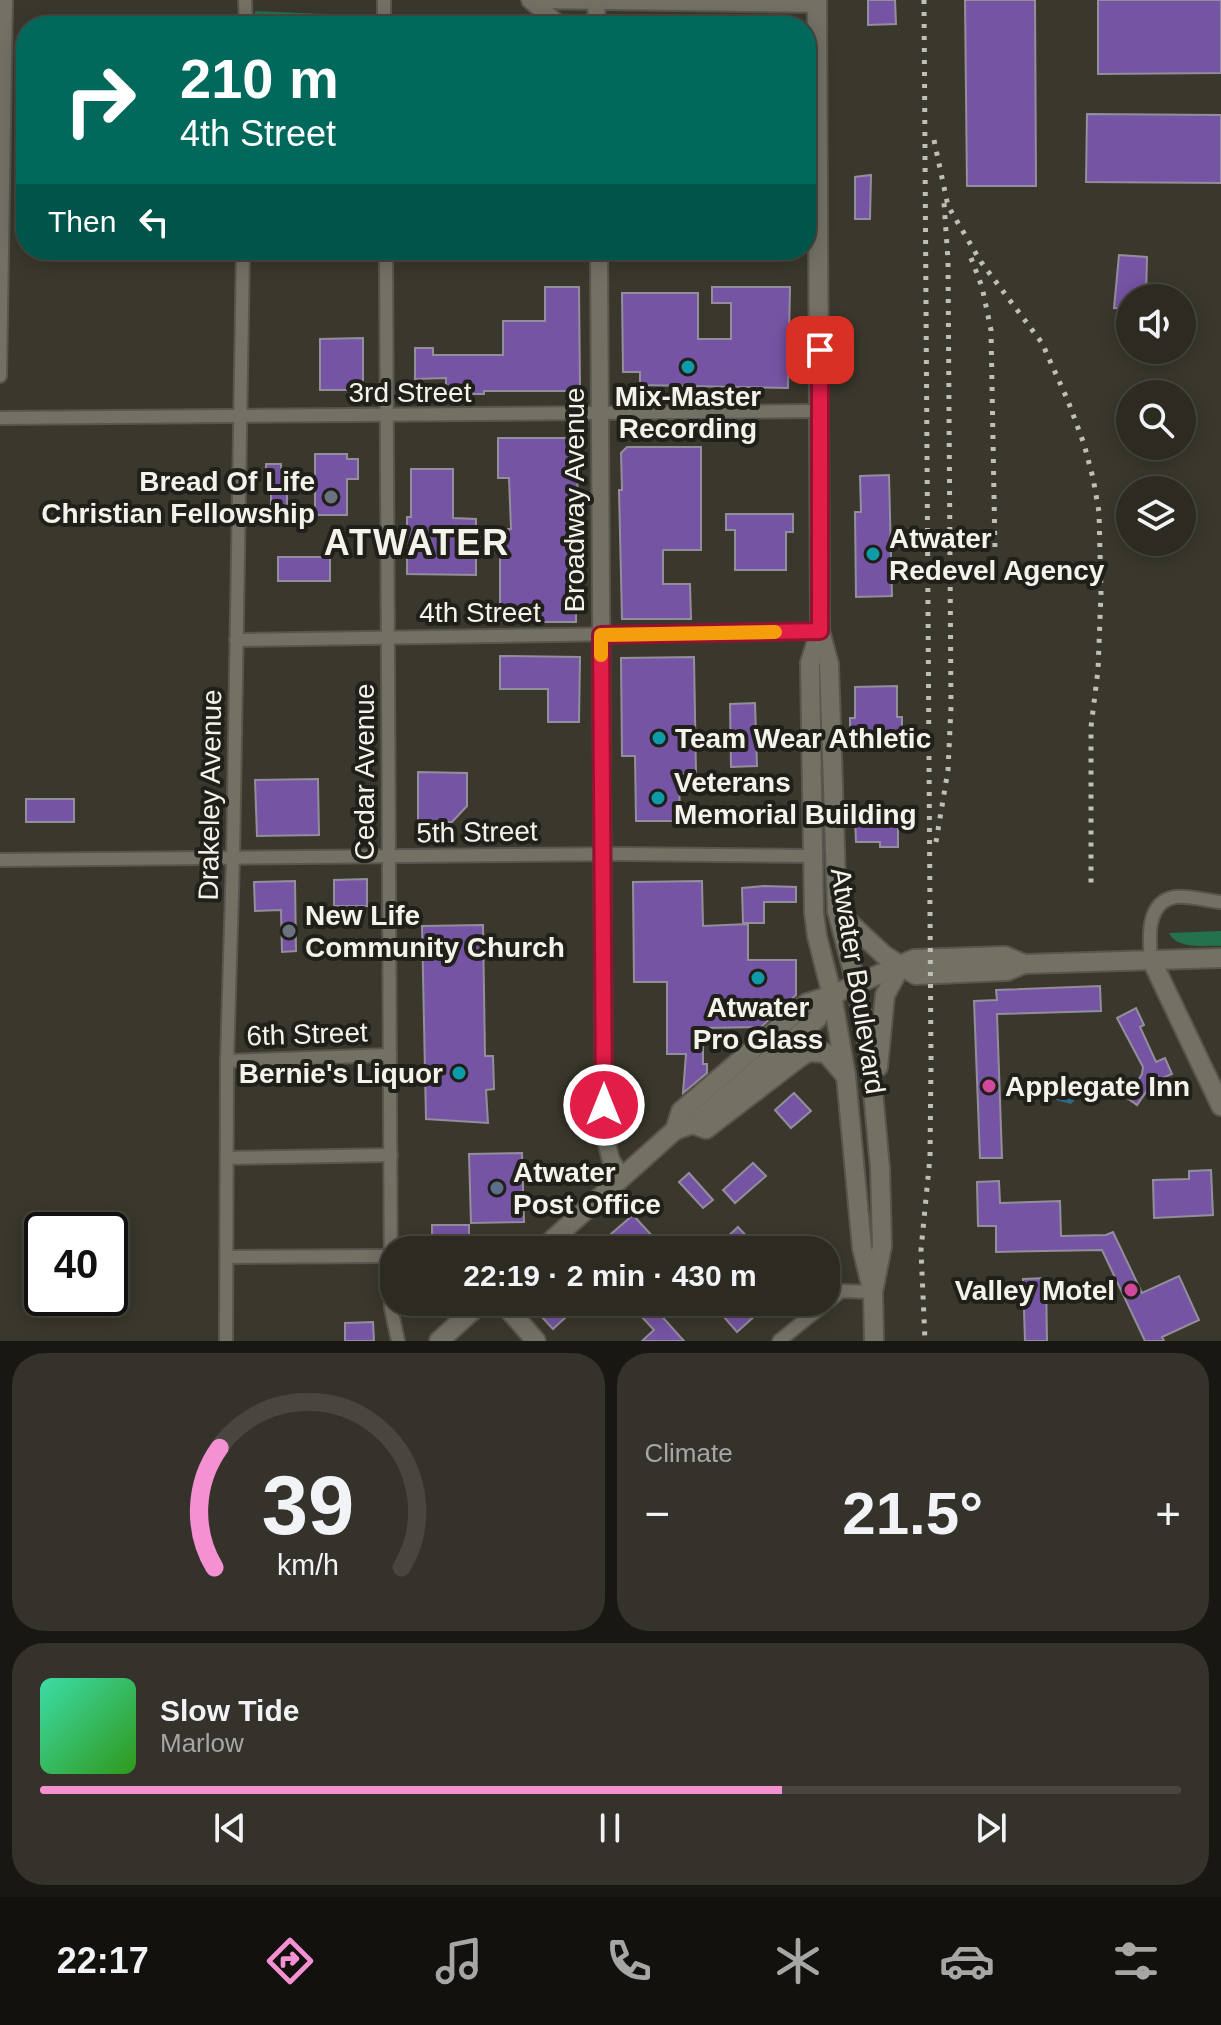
<!DOCTYPE html>
<html lang="en">
<head>
<meta charset="utf-8">
<style>
  body { margin:0; font-family:Arial,sans-serif; background:#34322a; color:#f1f3f6; height:100vh; display:flex; flex-direction:column; font-size:30px; white-space:nowrap }
  * { box-sizing:border-box; margin:0 }
  p { font-size:26px; color:#a6a7a5 }
  .icon { flex:none; width:44px; height:44px; fill:none; stroke:currentColor; stroke-width:2; stroke-linecap:round; stroke-linejoin:round }
  .map { position:relative; height:1341px; overflow:hidden }
  .details { display:flex; flex-direction:column; gap:12px; padding:12px; background:#181712; flex:1 }
  .details>* { flex:none }
  .hud { position:absolute; left:16px; top:16px; width:800px; height:244px; border-radius:32px; box-shadow:0 4px 20px #0003,0 0 0 2px #48463f; background:#00695c; color:#fff; overflow:hidden }
  .buttons { position:absolute; left:1116px; top:284px; display:grid; gap:16px }
  .buttons a { display:grid; place-items:center; width:80px; height:80px; border-radius:50%; background:#2c2a21; box-shadow:0 4px 20px #0003,0 0 0 2px #48463f; font-size:40px }
  .speed { position:absolute; left:24px; top:1212px; display:flex; gap:16px; font-size:40px; font-weight:700; text-align:center }
  .speed>* { display:grid; place-content:center; width:104px; height:104px; border-radius:50%; background:#2c2a21; box-shadow:0 4px 20px #0003,0 0 0 2px #48463f; line-height:1 }
  .speed .limit { border:4px solid #111; border-radius:12px; background:#fff; color:#111 }
  .pin { position:absolute; display:grid; place-items:center; width:68px; height:68px; color:#fff; margin:-34px; border-radius:16px; box-shadow:0 4px 12px #0006 }
  .me { position:absolute; width:88px; margin:-44px; rotate:0deg; stroke-linejoin:round; filter:drop-shadow(0 0 6px #0008) }
  .turn { display:flex; align-items:center; gap:28px; height:168px; padding:0 32px; font-size:36px }
  .turn .icon { width:104px; height:104px; stroke-width:2.5 }
  .turn b { display:block; font-size:56px; line-height:68px }
  .then { display:flex; align-items:center; height:76px; padding:0 32px; background:#0003; gap:16px; font-size:30px }
  .big { font-size:60px; font-weight:800; line-height:1.1 }
  .details .tile { flex:1; display:flex; flex-direction:column; justify-content:center; gap:12px; min-width:0; padding:0 28px; border-radius:32px; background:#34322a }
  .details .dial { align-items:center; gap:0 }
  .dial svg { height:208px; overflow:visible; fill:none; stroke:#48463f; stroke-width:7; stroke-linecap:round; text-anchor:middle }
  .dial text { fill:#f1f3f6; stroke:none }
  .song { display:flex; align-items:center; gap:24px }
  .cover { width:96px; height:96px; border-radius:12px; background:linear-gradient(135deg,hsl(160 70% 55%),hsl(110 70% 35%)) }
  .played { height:8px; border-radius:4px; background:linear-gradient(90deg,#f591d2 65%,#48463f 65%) }
  .keys { display:flex; justify-content:space-around; direction:ltr }
  .heat { display:flex; justify-content:space-between; align-items:center; font-size:44px; direction:ltr }
  .details .tiles { flex:1; display:grid; gap:12px; grid-template-columns:1fr 1fr }
  .tile:last-child { grid-column:span 2 }
  .trip { position:absolute; left:380px; top:1236px; width:460px; height:80px; border-radius:32px; background:#2c2a21; box-shadow:0 4px 20px #0003,0 0 0 2px #48463f; font-weight:800; line-height:80px; text-align:center }
  .menu { display:flex; height:128px; justify-content:space-around; align-items:center; background:#12110d; color:#a6a7a5 }
  .menu .icon { width:56px; height:56px }
  .menu .active { color:#f591d2 }
  .menu b { font-size:36px; color:#f1f3f6 }
  .map>svg:first-child { display:block }
  .green { fill:#24714d }
  .water { fill:#2d6c84 }
  .building { fill:#7554a4; stroke:#938e9b; stroke-width:2 }
  .lines { fill:none; stroke-linecap:round; stroke-linejoin:round }
  .minor-casing { stroke:#58564d; stroke-width:16 }
  .tertiary-casing { stroke:#58564d; stroke-width:20 }
  .secondary-casing { stroke:#58564d; stroke-width:22 }
  .minor { stroke:#737064; stroke-width:12 }
  .tertiary { stroke:#737064; stroke-width:16 }
  .secondary { stroke:#737064; stroke-width:18 }
  .rail { stroke:#c0bfb7; stroke-width:5; stroke-dasharray:4 8; stroke-linecap:butt }
  .route-casing { stroke:#92132f; stroke-width:20 }
  .route { stroke:#e11d48; stroke-width:14 }
  .slow { stroke:#f59e0b; stroke-width:14 }
  .culture-dot { fill:#0f9aa8; stroke:#201f1a; stroke-width:3 }
  .worship-dot { fill:#6b7280; stroke:#201f1a; stroke-width:3 }
  .hotel-dot { fill:#d1479c; stroke:#201f1a; stroke-width:3 }
  .service-dot { fill:#5c6f8a; stroke:#201f1a; stroke-width:3 }
  .labels { text-anchor:middle; dominant-baseline:central; stroke-width:8; stroke-linejoin:round; paint-order:stroke }
  .street-label { font-size:28px; fill:#f3f2eb; stroke:#201f1a }
  .poi-label { font-size:28px; font-weight:bold; fill:#f3f2eb; stroke:#201f1a; text-anchor:start }
  .district-label { font-size:36px; font-weight:bold; letter-spacing:2px; fill:#f3f2eb; stroke:#201f1a }
</style>
</head>
<body>
<div class="map">
<svg width="1221" height="1341" viewBox="0 0 1221 1341">
  <rect width="100%" height="100%" fill="#3a382c"/>
  <!-- green -->
  <g class="green">
    <path d="M255 11 370 16V26H255Z"/>
    <path d="M1221 931V946C1204 945 1178 950 1169 933Z"/>
  </g>
  <!-- water -->
  <path class="water" d="M1075 1089 1079 1095 1071 1104 1056 1100 1057 1092H1066Z"/>
  <!-- building -->
  <g class="building">
    <path d="M868 0H895L896 24 868 25Z"/>
    <path d="M965 0H1035L1036 186H967Z"/>
    <path d="M1098 0H1221V73L1098 74Z"/>
    <path d="M1087 114 1221 115V183L1086 182Z"/>
    <path d="M871 175 870 219H855V177Z"/>
    <path d="M1119 255 1147 257 1146 298H1130V309L1114 308Z"/>
    <path d="M545 287H579L580 391H484V394H446V378L415 379V348H433V355H503V321H545Z"/>
    <path d="M712 287H790L788 388 640 385V372H623L622 293H698V339H731V303H712Z"/>
    <path d="M363 338V390H320V339Z"/>
    <path d="M498 438H578L577 528H572V587H576V622H500V547H476V575L407 574V517H411V469H453V518L476 519V532H500V529H511L509 478H498Z"/>
    <path d="M627 447H701V550H663V584H690L691 619H622L619 490H622L621 453Z"/>
    <path d="M315 454H347V459H358V479H347V515H315Z"/>
    <path d="M266 464H281V481H287V505H271V481H266Z"/>
    <path d="M889 475 892 596 856 597 855 512H861L860 476Z"/>
    <path d="M726 514H793V532H786V570H735V530H726Z"/>
    <rect x="278" y="557" width="52" height="24"/>
    <path d="M500 656 580 657 579 722H548V689H500Z"/>
    <path d="M694 657 696 774H679L680 821H636L635 756H622L621 658Z"/>
    <path d="M897 686V717H902V738L850 739V718H855V687Z"/>
    <path d="M755 703 757 766 731 767 730 704Z"/>
    <path d="M418 772 467 773V806L452 822 418 821Z"/>
    <path d="M318 779 319 835 257 836 255 780Z"/>
    <rect x="26" y="799" width="48" height="23"/>
    <path d="M879 814H898V847H880V842H856L855 817 879 816Z"/>
    <path d="M367 879V906H334V880Z"/>
    <path d="M295 881 296 951 282 952 281 910 255 911 254 882Z"/>
    <path d="M702 881 703 926 748 924V960H796V995L761 1027 703 1028V1064H707V1073L683 1093 686 1054H667V982H634L633 882Z"/>
    <path d="M764 886 796 887V902H764V923H743L742 888Z"/>
    <path d="M483 925 485 1056H493L494 1089 486 1090 488 1123 426 1119 422 926Z"/>
    <path d="M1100 986 1101 1011 997 1014 1002 1158H980L974 1001 997 1000 996 990Z"/>
    <path d="M1136 1008 1144 1025 1140 1027 1156 1062 1165 1058 1172 1074 1153 1082 1137 1105 1127 1098 1142 1074 1143 1067 1117 1018Z"/>
    <path d="M794 1093 811 1111 791 1128 775 1110Z"/>
    <path d="M522 1153 524 1222 471 1223 469 1154Z"/>
    <path d="M753 1163 766 1176 735 1203 723 1190Z"/>
    <path d="M1211 1170 1213 1215 1154 1218 1153 1180 1189 1179V1171Z"/>
    <path d="M689 1173 713 1200 703 1208 679 1182Z"/>
    <path d="M999 1181 1000 1203 1060 1201 1061 1236 1106 1235 1113 1232 1142 1293 1179 1276 1199 1320 1162 1337 1164 1341H1145L1102 1250 996 1252V1226H978L977 1182Z"/>
    <path d="M633 1215 655 1239 643 1250H601L614 1238 611 1234Z"/>
    <path d="M432 1225H469V1247L432 1248Z"/>
    <path d="M738 1227 750 1240 739 1250H713Z"/>
    <path d="M1046 1278 1047 1341H1025L1023 1279Z"/>
    <path d="M528 1302H582L553 1329Z"/>
    <path d="M628 1302H649L684 1341H642L654 1330Z"/>
    <path d="M711 1302H763L755 1309 758 1313 737 1332Z"/>
    <path d="M373 1322 374 1341H345V1323Z"/>
  </g>
  <g class="lines">
    <defs>
      <g id="minor">
        <path d="M245 0 246 26"/>
        <path d="M384 0V26"/>
        <path d="M386 250 391 1308 398 1341"/>
        <path d="M0 376 6 0"/>
        <path d="M0 418 820 411"/>
        <path d="M236 640 820 631"/>
        <path d="M0 860 622 854 811 856"/>
        <path d="M1151 959C1149 938 1146 902 1175 897 1188 895 1208 901 1221 902"/>
        <path d="M227 1061 390 1055"/>
        <path d="M227 1158 391 1155"/>
        <path d="M227 1257 391 1256"/>
        <path d="M226 1341 227 1061 233 858 243 250"/>
        <path d="M779 1341 841 1291 873 1292"/>
      </g>
      <g id="tertiary">
        <path d="M530 0 561 26"/>
        <path d="M536 0 817 4"/>
        <path d="M596 0 597 26"/>
        <path d="M599 250 604 1133 611 1160 622 1178"/>
      </g>
      <g id="secondary">
        <path d="M817 0 820 631 829 664 837 911 856 983 870 1059 880 1168 882 1246 873 1292 874 1341"/>
        <path d="M820 631 810 663 814 913 817 936 832 995 846 1076 862 1248 871 1285"/>
        <path d="M837 911 884 955 916 975 1007 971 1024 964 1221 958"/>
        <path d="M1151 959 1221 1106"/>
        <path d="M878 1067 885 995 901 966"/>
        <path d="M693 1124 706 1129 800 1057 809 1052 826 1053 845 1075"/>
        <path d="M675 1130 681 1111 807 1003 832 995 914 959 1005 956 1024 964"/>
        <path d="M541 1250 675 1130 693 1124 817 1019 832 995"/>
        <path d="M502 1302 536 1341"/>
        <path d="M439 1341 482 1302"/>
      </g>
    </defs>
    <!-- minor casing -->
    <use href="#minor" class="minor-casing"/>
    <!-- tertiary casing -->
    <use href="#tertiary" class="tertiary-casing"/>
    <!-- secondary casing -->
    <use href="#secondary" class="secondary-casing"/>
    <!-- minor -->
    <use href="#minor" class="minor"/>
    <!-- tertiary -->
    <use href="#tertiary" class="tertiary"/>
    <!-- secondary -->
    <use href="#secondary" class="secondary"/>
    <!-- rail -->
    <g class="rail">
      <path d="M924 0 931 1062 930 1157 921 1250 925 1341"/>
      <path d="M934 140 948 206 981 262 1042 343 1068 401 1084 444 1093 478 1099 512 1101 593 1098 670 1091 727V884"/>
      <path d="M971 258 982 287 991 330 995 551"/>
      <path d="M936 842 948 770 951 707 948 260 944 203"/>
    </g>
  </g>
  <g class="lines">
    <defs>
      <path id="route" d="M604 1105 601 635 820 631V350"/>
    </defs>
    <!-- route casing -->
    <use href="#route" class="route-casing"/>
    <!-- route -->
    <use href="#route" class="route"/>
    <!-- slow -->
    <path class="slow" d="M601 655V635L775 632"/>
  </g>
  <!-- markers -->
  <g class="culture-dot">
    <circle cx="688" cy="367" r="8"/>
    <circle cx="873" cy="554" r="8"/>
    <circle cx="659" cy="738" r="8"/>
    <circle cx="658" cy="798" r="8"/>
    <circle cx="758" cy="978" r="8"/>
    <circle cx="459" cy="1073" r="8"/>
  </g>
  <g class="worship-dot">
    <circle cx="331" cy="497" r="8"/>
    <circle cx="289" cy="931" r="8"/>
  </g>
  <g class="hotel-dot">
    <circle cx="989" cy="1086" r="8"/>
    <circle cx="1131" cy="1290" r="8"/>
  </g>
  <circle class="service-dot" cx="497" cy="1188" r="8"/>
  <g class="labels">
    <!-- street labels -->
    <g class="street-label">
      <text x="410" y="392">3rd Street</text>
      <text transform="translate(574 500) rotate(-90)">Broadway Avenue</text>
      <text x="480" y="612">4th Street</text>
      <text transform="translate(364 772) rotate(-90)">Cedar Avenue</text>
      <text transform="translate(210 795) rotate(-89)">Drakeley Avenue</text>
      <text transform="translate(477 832) rotate(-1)">5th Street</text>
      <text transform="translate(858 981) rotate(81)">Atwater Boulevard</text>
      <text transform="translate(307 1034) rotate(-2)">6th Street</text>
    </g>
    <!-- poi labels -->
    <g class="poi-label">
      <text x="688" y="396" text-anchor="middle">Mix-Master<tspan x="688" dy="32">Recording</tspan></text>
      <text x="315" y="481" text-anchor="end">Bread Of Life<tspan x="315" dy="32">Christian Fellowship</tspan></text>
      <text x="889" y="538">Atwater<tspan x="889" dy="32">Redevel Agency</tspan></text>
      <text x="675" y="738">Team Wear Athletic</text>
      <text x="674" y="782">Veterans<tspan x="674" dy="32">Memorial Building</tspan></text>
      <text x="305" y="915">New Life<tspan x="305" dy="32">Community Church</tspan></text>
      <text x="758" y="1007" text-anchor="middle">Atwater<tspan x="758" dy="32">Pro Glass</tspan></text>
      <text x="443" y="1073" text-anchor="end">Bernie's Liquor</text>
      <text x="1005" y="1086">Applegate Inn</text>
      <text x="513" y="1172">Atwater<tspan x="513" dy="32">Post Office</tspan></text>
      <text x="1115" y="1290" text-anchor="end">Valley Motel</text>
    </g>
    <!-- district labels -->
    <g class="district-label">
      <text x="417" y="542">ATWATER</text>
    </g>
  </g>
</svg>
<div class="buttons">
<a><svg class="icon" aria-label="sound" viewBox="0 0 24 24"><path d="M4 9h4l5-4v14l-5-4H4zM17 9q2 3 0 6"/></svg></a>
<a><svg class="icon" aria-label="search" viewBox="0 0 24 24"><circle cx="10" cy="10" r="6"/><path d="M15 15l6 6"/></svg></a>
<a><svg class="icon" aria-label="layers" viewBox="0 0 24 24"><path d="M12 4l9 5-9 5-9-5zM3 14l9 5 9-5"/></svg></a>
</div>
<div class="speed"><div class="limit">40</div></div>
<div class="pin" style="left:820px;top:350px;background:#d93025"><svg class="icon" aria-label="arrive" viewBox="0 0 24 24"><path d="M6 21V4h12l-3 4 3 4H6"/></svg></div>
<svg class="me" style="left:604px;top:1105px" viewBox="-20 -20 40 40"><circle r="17" fill="#e11d48" stroke="#fff" stroke-width="3"/><path d="M0-11L8 9 0 5-8 9z" fill="#fff"/></svg>
<div class="trip">22:19 · 2 min · 430 m</div>
<div class="hud">
<div class="turn"><svg class="icon" aria-label="right" viewBox="0 0 24 24"><path d="M7 20v-9h11M14 6l5 5-5 5"/></svg><div><b>210 m</b>4th Street</div></div>
<div class="then">Then<svg class="icon" aria-label="left" viewBox="0 0 24 24"><path d="M17 20v-9H6M10 6l-5 5 5 5"/></svg></div>
</div>
</div>
<section class="details">
<div class="tiles">
<div class="tile dial"><svg viewBox="0 0 100 80">
<path d="M14 69A42 42 0 1 1 86 69"/>
<path d="M14 69A42 42 0 0 1 16 23" stroke="#f591d2"/>
<text x="50" y="56" font-size="32" font-weight="700">39</text>
<text x="50" y="72" font-size="11">km/h</text>
</svg></div>
<div class="tile"><p>Climate</p>
<div class="heat"><a>−</a><b class="big">21.5°</b><a>+</a></div>
</div>
<div class="tile">
<div class="song"><i class="cover"></i><div><b>Slow Tide</b><p>Marlow</p></div></div>
<div class="played"></div>
<div class="keys"><svg class="icon" aria-label="previous" viewBox="0 0 24 24"><path d="M18 5L8 12l10 7zM5 5v14"/></svg><svg class="icon" aria-label="pause" viewBox="0 0 24 24"><path d="M8 5v14M16 5v14"/></svg><svg class="icon" aria-label="next" viewBox="0 0 24 24"><path d="M6 5l10 7-10 7zM19 5v14"/></svg></div>
</div>
</div>
</section>
<nav class="menu">
<b>22:17</b>
<svg class="icon active" aria-label="directions" viewBox="0 0 24 24"><path d="M12 3l9 9-9 9-9-9zM9 14v-3h6M13 9l2 2-2 2"/></svg>
<svg class="icon" aria-label="music" viewBox="0 0 24 24"><path d="M9 18V5l10-2v13"/><circle cx="6" cy="18" r="3"/><circle cx="16" cy="16" r="3"/></svg>
<svg class="icon" aria-label="phone" viewBox="0 0 24 24"><path d="M5 4h4l2 5-3 2q2 4 5 5l2-3 5 2v4C11 20 4 13 5 4z"/></svg>
<svg class="icon" aria-label="climate" viewBox="0 0 24 24"><path d="M12 3v18M4 7l16 10M4 17L20 7"/></svg>
<svg class="icon" aria-label="car" viewBox="0 0 24 24"><path d="M5 17H2v-5l4-1 3-4h7l3 4 3 1v5h-3M9 17h6M6 11h13"/><circle cx="7" cy="17" r="2"/><circle cx="17" cy="17" r="2"/></svg>
<svg class="icon" aria-label="filters" viewBox="0 0 24 24"><path d="M4 7h16M4 17h16"/><circle cx="9" cy="7" r="2"/><circle cx="15" cy="17" r="2"/></svg>
</nav>
</body>
</html>
